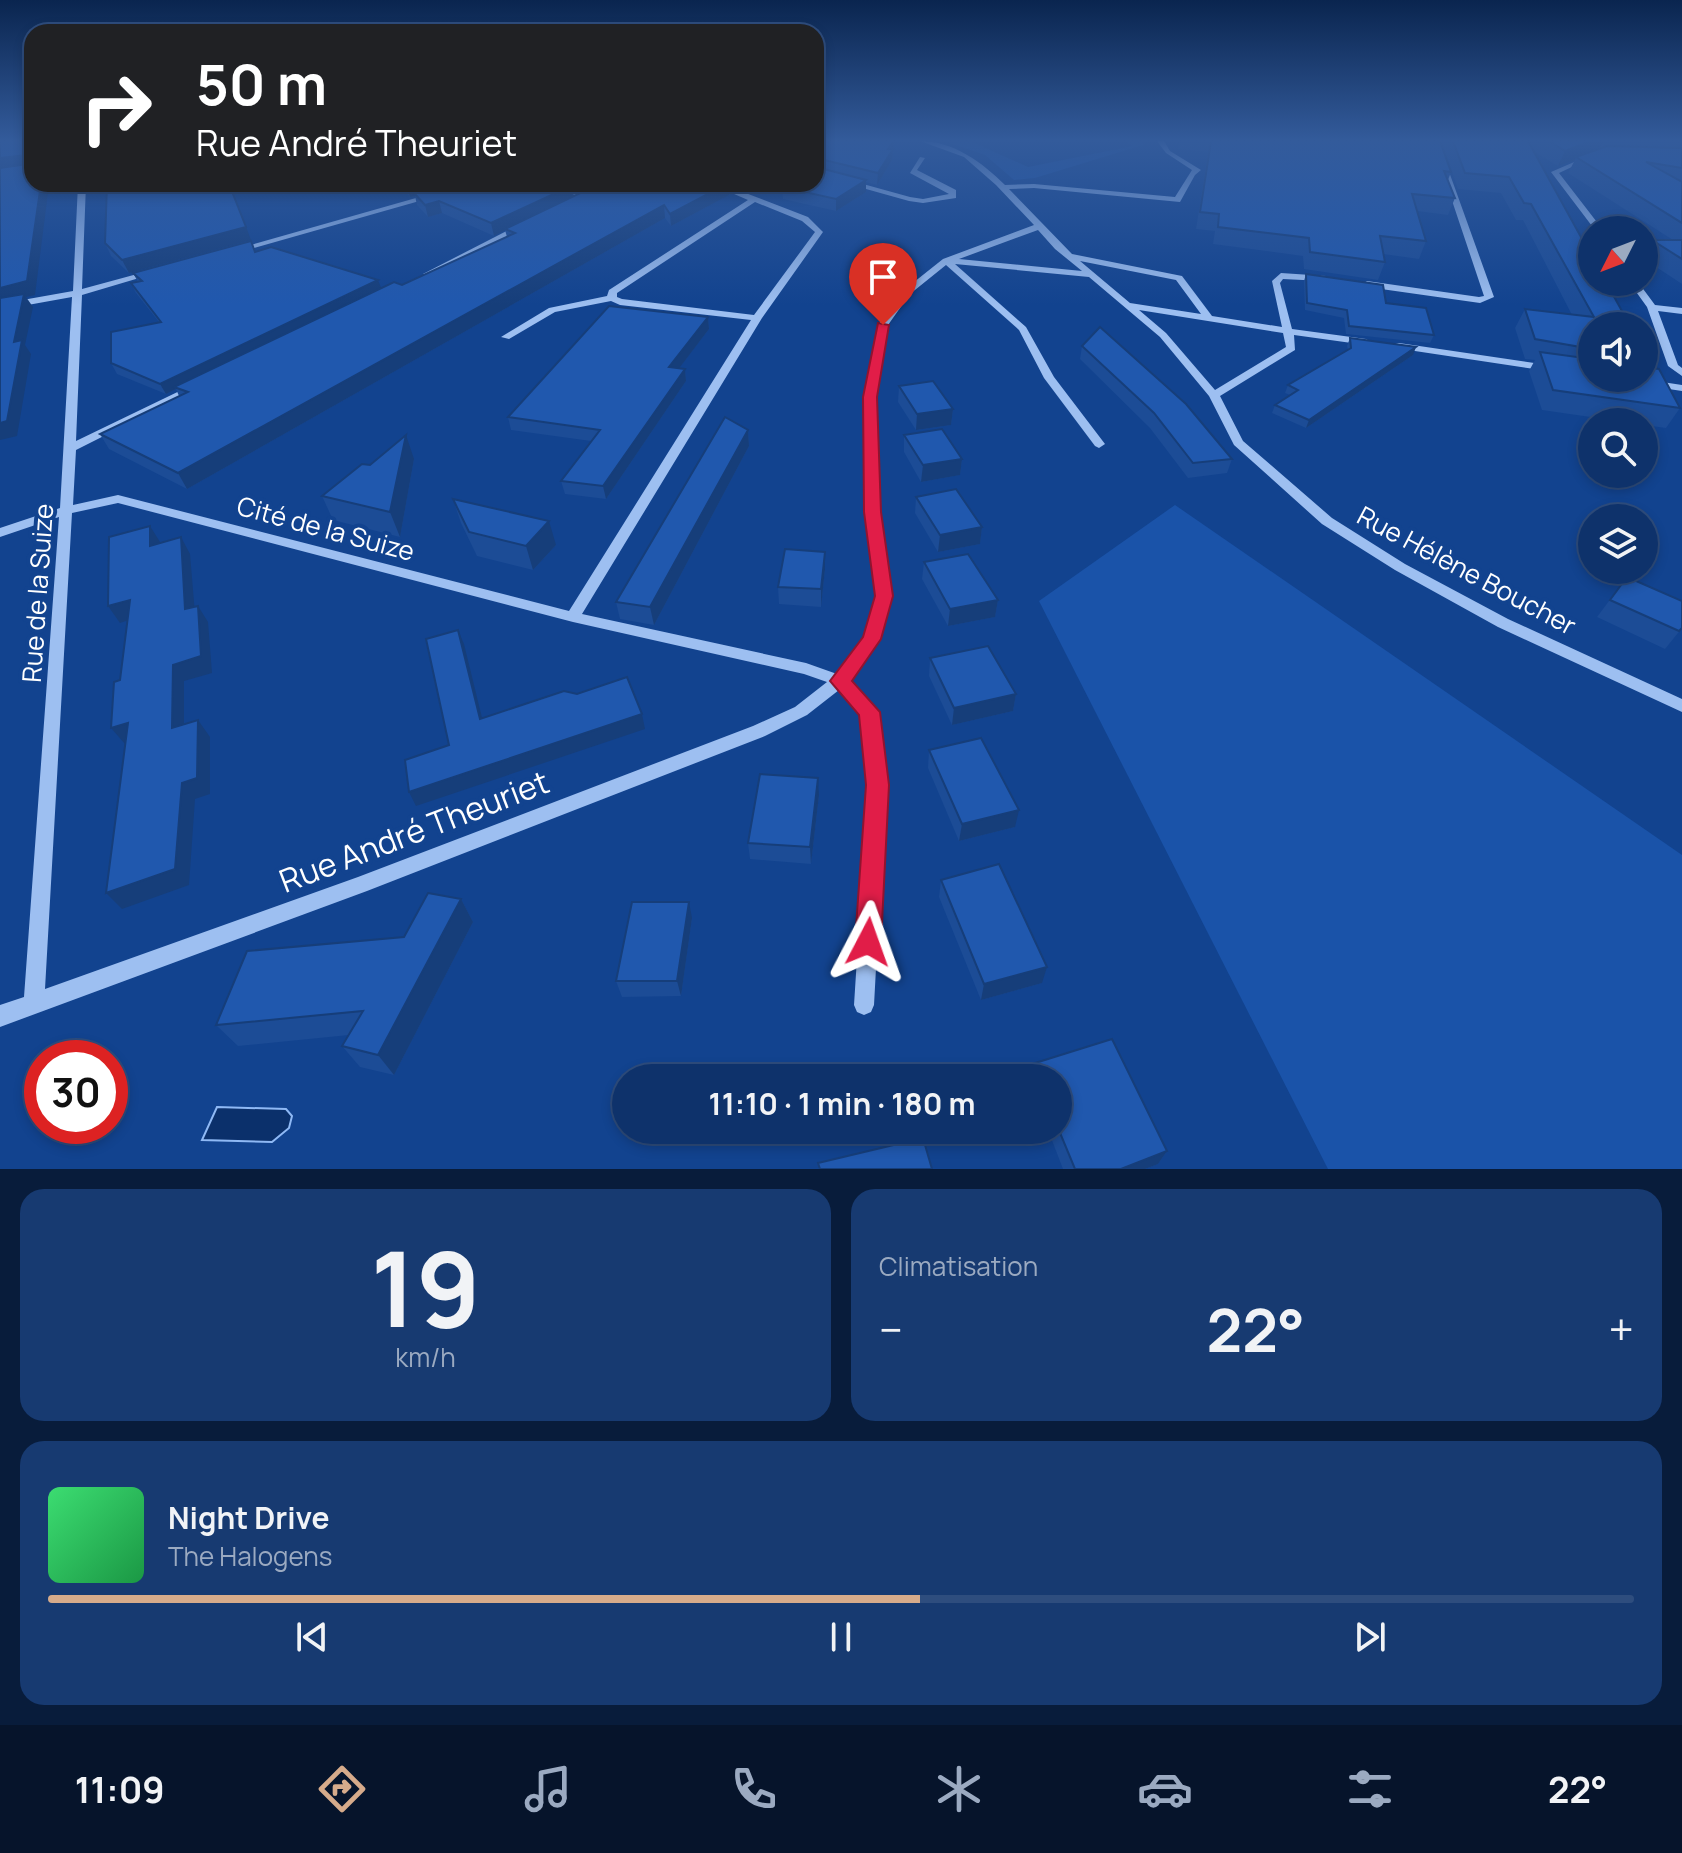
<!DOCTYPE html>
<html lang="fr">
<head>
<meta charset="utf-8">
<style>
  body { margin:0; font-family:Manrope,sans-serif; background:#173a71; color:#f1f3f6; height:100vh; display:flex; flex-direction:column; font-size:30px; white-space:nowrap }
  * { box-sizing:border-box; margin:0 }
  p { font-size:26px; color:#9baac1 }
  .icon { flex:none; width:44px; height:44px; fill:none; stroke:currentColor; stroke-width:2; stroke-linecap:round; stroke-linejoin:round }
  .map { position:relative; height:1169px; overflow:hidden }
  .sheet { display:flex; flex-direction:column; gap:20px; padding:20px; background:#081c3b; flex:1 }
  .sheet>* { flex:none }
  .banner { position:absolute; left:24px; top:24px; width:800px; height:168px; border-radius:24px; box-shadow:0 4px 12px #0003,0 0 0 2px #2e4d7e; background:#202124; color:#fff; overflow:hidden }
  .needle { width:52px; rotate:228deg }
  .buttons { position:absolute; left:1578px; top:216px; display:grid; gap:16px }
  .buttons a { display:grid; place-items:center; width:80px; height:80px; border-radius:50%; background:#0e326b; box-shadow:0 4px 12px #0003,0 0 0 2px #2e4d7e; font-size:40px }
  .speed { position:absolute; left:24px; top:1040px; display:flex; gap:16px; font-size:40px; font-weight:700; text-align:center }
  .speed>* { display:grid; place-content:center; width:104px; height:104px; border-radius:50%; background:#0e326b; box-shadow:0 4px 12px #0003,0 0 0 2px #2e4d7e; line-height:1 }
  .speed .limit { border:12px solid #d22; background:#fff; color:#111 }
  .pin { position:absolute; display:grid; place-items:center; width:68px; height:68px; color:#fff; margin:-82px -34px; border-radius:50% 50% 50% 0; rotate:-45deg; box-shadow:0 0 8px #0007 }
  .pin .icon { rotate:45deg }
  .me { position:absolute; width:88px; margin:-44px; rotate:4deg; stroke-linejoin:round; filter:drop-shadow(0 0 6px #0008) }
  .turn { display:flex; align-items:center; gap:28px; height:168px; padding:0 40px; font-size:36px }
  .turn .icon { width:104px; height:104px; stroke-width:2.5 }
  .turn b { display:block; font-size:56px; line-height:68px }
  .big { font-size:60px; font-weight:700; line-height:1.1 }
  .sheet .tile { flex:1; display:flex; flex-direction:column; justify-content:center; gap:12px; min-width:0; padding:0 28px; border-radius:24px; background:#173a71 }
  .sheet .dial { align-items:center; gap:0 }
  .dial b { font-size:104px; line-height:1 }
  .song { display:flex; align-items:center; gap:24px }
  .cover { width:96px; height:96px; border-radius:12px; background:linear-gradient(135deg,hsl(140 70% 55%),hsl(140 70% 35%)) }
  .played { height:8px; border-radius:4px; background:linear-gradient(90deg,#d6ab8b 55%,#2e4d7e 55%) }
  .keys { display:flex; justify-content:space-around; direction:ltr }
  .heat { display:flex; justify-content:space-between; align-items:center; font-size:44px; direction:ltr }
  .sheet .tiles { flex:1; display:grid; gap:20px; grid-template-columns:1fr 1fr }
  .tile:last-child { grid-column:span 2 }
  .trip { position:absolute; left:612px; top:1064px; width:460px; height:80px; border-radius:40px; background:#0e326b; box-shadow:0 4px 12px #0003,0 0 0 2px #2e4d7e; font-weight:700; line-height:80px; text-align:center }
  .tab-bar { display:flex; height:128px; justify-content:space-around; align-items:center; background:#06142b; color:#9baac1 }
  .tab-bar .icon { width:56px; height:56px }
  .tab-bar .selected { color:#d6ab8b }
  .tab-bar b { font-size:36px; color:#f1f3f6 }
  .map>svg:first-child { display:block }
  .green { fill:#1a53a9 }
  .water { fill:#0b306b; stroke:#8fb9f5; stroke-width:2 }
  .lines { fill:none; stroke-linecap:round; stroke-linejoin:round }
  .minor { fill:#9dbff1; fill-rule:evenodd }
  .wall { fill:#1c4c96 }
  .shaded-wall { fill:#163e7a }
  .building { fill:#2058ae; stroke:#163e7a; stroke-width:2 }
  .route { fill:#e11d48; stroke:#92132f; stroke-width:2 }
  .labels { text-anchor:middle; dominant-baseline:central; stroke-width:8; stroke-linejoin:round; paint-order:stroke }
  .street-label { font-size:26px; fill:#fff; stroke:#12438f }
  .near-street-label { font-size:32px; fill:#fff; stroke:#12438f }
</style>
</head>
<body>
<div class="map">
<svg width="1682" height="1169" viewBox="0 0 1682 1169">
  <rect width="100%" height="100%" fill="#12438f"/>
  <!-- green -->
  <g class="green">
    <path d="M970 141 1028 167 1133 146 1126 141H1144L1143 145 1035 178 1014 180 985 155 950 143Z"/>
    <path d="M1175 505 1682 855V1169H1328L1039 601Z"/>
  </g>
  <!-- water -->
  <path class="water" d="M217 1107 286 1109 292 1116 289 1128 272 1142 202 1140Z"/>
  <g class="lines">
    <!-- minor -->
    <g class="minor">
      <path d="M920 141C953 141 982 162 1005 185L1034 184 1175 197 1192 170 1166 153 1157 141H1164L1170 151 1201 170 1195 175 1180 202 1034 188 1009 189 1072 254 1182 276 1212 316 1282 327 1272 281 1281 273 1326 276V280L1323 281 1283 279 1280 283 1292 329 1366 339 1371 342 1366 345 1294 335 1295 350 1220 396 1243 441 1332 518 1405 564 1508 619 1682 699V712L1498 627 1395 570 1322 524 1234 445 1209 396 1160 337 1089 277 955 264 1026 327 1054 377 1105 444 1099 448 1095 446 1044 378 1019 330 946 265 910 294 888 325 875 397 878 512 891 596 879 639 849 680 878 712 886 785 874 1005 871 1012 864 1015 857 1012 854 1005 868 785 862 714 839 690 807 715 765 736 367 891 0 1027V1005L24 997 59 517 0 537V528L60 508 72 297 0 310V304L73 291 78 184H86L82 289 152 270 156 273 82 295 76 441 192 385H200L201 387 76 450 73 505 118 495 569 611 751 320 620 305 611 301 555 312 509 339 501 337 549 308 607 296 609 290 748 200 711 184H722L808 217 823 232 762 318 582 614 806 663 837 674 865 638 877 596 866 512 865 397 878 325 904 290 943 259 1034 225 996 185 964 157ZM755 202 802 221 815 232 754 315 622 299 617 297V293ZM1038 230 1055 249 1082 271 959 259ZM1080 261 1176 280 1201 314 1130 303ZM1139 310 1283 333 1286 347 1215 390 1166 333ZM118 503 573 622 804 674 827 682 795 707 753 726 358 877 45 989 72 513Z"/>
      <path d="M1432 141H1438L1494 297 1480 303 1367 287 1362 284 1367 281 1479 297 1484 296Z"/>
      <path d="M1588 156 1593 157 1559 173 1603 230H1595L1551 172Z"/>
      <path d="M920 157 925 158 917 170 956 190V198L923 203 909 201 816 175V171L910 197 923 199 949 194 910 173Z"/>
      <path d="M547 184H558L590 196 583 198Z"/>
      <path d="M430 194 437 196 240 252 233 250Z"/>
      <path d="M520 224 527 226 430 276 423 274Z"/>
      <path d="M1629 282H1638L1655 305 1682 308V314L1658 311 1678 365 1682 368V376L1668 366 1647 307Z"/>
      <path d="M1399 343 1548 365 1553 368 1548 371 1395 348V344Z"/>
      <path d="M1610 378H1636L1682 385V391L1615 381Z"/>
    </g>
  </g>
  <!-- wall -->
  <g class="wall">
    <path d="M816 141H894L892 160 877 185 866 182V192L836 211 783 199 782 187 816 184Z"/>
    <path d="M1179 141H1440L1451 172 1448 180 1455 198 1448 215 1417 211 1426 241 1419 259 1383 254 1385 262 1378 280 1304 269 1303 256 1213 244 1215 231 1196 229 1208 152 1178 149Z"/>
    <path d="M1441 141H1682V284L1644 259V254L1652 240H1673L1568 173 1575 160 1558 166 1533 151 1606 282 1592 326V378H1644V342L1652 356 1645 367 1680 408 1666 428 1644 425V422H1625L1542 410 1529 371 1535 360 1525 359 1515 328 1525 309 1572 315 1523 220H1516L1501 193 1458 189Z"/>
    <path d="M399 184H567L571 186 573 196 586 190 567 184H750L742 188 728 185 729 195 671 226 665 218 187 489 109 449 100 434 179 396 176 389 166 394 117 374 111 363 159 322 136 293 131 283 138 282 133 273 255 251 381 288 402 285 507 237 505 230 494 236 442 213 428 217 417 205 415 196 410 197Z"/>
    <path d="M251 240 129 273 111 256 105 243Z"/>
    <path d="M1306 274 1386 303 1434 335 1430 343 1346 334 1344 318 1305 310 1304 281Z"/>
    <path d="M708 317 709 329 679 368 685 369 686 381 606 499 565 494 561 481 591 441 511 430 508 417Z"/>
    <path d="M1350 338 1413 355 1306 428 1272 413 1275 405 1290 395 1285 393 1288 385 1348 350 1347 346Z"/>
    <path d="M1082 346 1232 459 1227 473 1188 478 1150 428 1080 359Z"/>
    <path d="M899 386 953 409 951 425 916 430 898 402Z"/>
    <path d="M748 430 749 446 654 625 620 619 616 602Z"/>
    <path d="M904 435 962 459 960 475 921 482 904 452Z"/>
    <path d="M414 459 400 537 333 520 322 496 370 465Z"/>
    <path d="M916 497 982 527 980 544 938 552 915 513Z"/>
    <path d="M453 499 556 545 533 570 477 556 461 523Z"/>
    <path d="M924 562 998 600 995 617 948 626 922 579Z"/>
    <path d="M825 569 821 607 779 604 778 587Z"/>
    <path d="M1627 577 1682 628 1665 649 1597 617Z"/>
    <path d="M930 658 1016 694 1013 711 952 725 929 676Z"/>
    <path d="M929 750 1015 827 959 841 928 768Z"/>
    <path d="M819 795 811 864 750 859 748 843Z"/>
    <path d="M941 880 1042 983 981 1000 939 897Z"/>
    <path d="M461 899 473 922 394 1075 360 1067 342 1046 349 1035 238 1046 216 1025 404 937Z"/>
    <path d="M692 918 681 996 622 997 616 981Z"/>
    <path d="M1112 1039 1167 1151 1158 1164 1145 1169H1063L1048 1130H1058V1078H1027L1032 1064Z"/>
  </g>
  <!-- shaded-wall -->
  <g class="shaded-wall">
    <path d="M893 141H894L892 160 877 185 878 173Z"/>
    <path d="M1591 141H1603L1598 151 1576 157 1575 160 1558 166 1565 151Z"/>
    <path d="M25 155 32 166 0 170V158Z"/>
    <path d="M866 180V192L836 211V199Z"/>
    <path d="M41 184H55L49 185 35 295 26 297 33 307 25 345 31 354 17 436 0 440V423L14 342 0 303V288Z"/>
    <path d="M230 184 251 240 129 273 122 260Z"/>
    <path d="M410 184H467L414 193 415 196 410 197 407 185Z"/>
    <path d="M586 184H601L587 191Z"/>
    <path d="M728 184 729 195 671 226 670 214Z"/>
    <path d="M571 186 573 197 494 236 491 223Z"/>
    <path d="M439 201 442 213 428 217 425 205Z"/>
    <path d="M664 205 665 218 187 489 178 473Z"/>
    <path d="M378 280 382 290 174 387 176 389 166 394 160 384Z"/>
    <path d="M708 317 709 329 671 379 669 367Z"/>
    <path d="M1416 347 1413 355 1306 428 1309 420Z"/>
    <path d="M685 369 686 381 606 499 603 486Z"/>
    <path d="M953 409 951 425 916 430 917 414Z"/>
    <path d="M748 430 749 446 654 625 650 607Z"/>
    <path d="M406 435 414 459 400 537 390 512Z"/>
    <path d="M962 459 960 475 921 482 923 465Z"/>
    <path d="M549 521 556 545 533 570 526 546Z"/>
    <path d="M150 526 160 542V562L150 546Z"/>
    <path d="M982 527 980 544 938 552 940 535Z"/>
    <path d="M181 537 190 554 196 626 185 609Z"/>
    <path d="M825 552V569L821 607V589Z"/>
    <path d="M130 600 141 616 120 623 108 606Z"/>
    <path d="M998 600 995 617 948 626 950 609Z"/>
    <path d="M198 606 208 622 212 673 184 681V744L172 728 173 665Z"/>
    <path d="M458 630 464 644 486 734 480 719Z"/>
    <path d="M1016 694 1013 711 952 725 954 708Z"/>
    <path d="M642 714 645 729 416 806 409 792Z"/>
    <path d="M198 720 210 737V794L195 799 189 885 122 909 106 893 182 783Z"/>
    <path d="M128 723 125 744 111 728Z"/>
    <path d="M818 778 819 795 811 864 810 847Z"/>
    <path d="M1019 810 1015 827 959 841 962 824Z"/>
    <path d="M461 899 473 922 394 1075 378 1055Z"/>
    <path d="M689 902 692 918 681 996 677 981Z"/>
    <path d="M1047 967 1042 983 981 1000 984 984Z"/>
    <path d="M1167 1151 1158 1164 1145 1169H1121Z"/>
  </g>
  <!-- building -->
  <g class="building">
    <path d="M0 141H32V184H41L27 281 0 288V168L28 164 25 155 0 158Z"/>
    <path d="M818 141H893L888 149H893L878 173 816 158V144Z"/>
    <path d="M1211 141H1440L1451 172 1444 171 1455 198 1412 194 1426 241 1380 236 1385 262 1310 252 1309 238 1218 227 1219 214 1200 212Z"/>
    <path d="M1453 141H1528L1592 257V282H1606L1628 322 1634 323 1636 326H1592V349L1535 339 1525 309 1594 317 1531 204 1524 203 1509 177 1465 173Z"/>
    <path d="M1549 141H1591L1565 151Z"/>
    <path d="M1607 146 1682 148V168L1646 162 1682 182V223L1576 157Z"/>
    <path d="M816 167 866 180 836 199 782 187 785 184H816Z"/>
    <path d="M107 184H229L246 227 122 260 105 243Z"/>
    <path d="M446 184H567L571 186 491 223 439 201 425 205 414 193Z"/>
    <path d="M599 184H727L670 214 664 205 178 473 100 434 188 392 174 387 394 282 402 285 515 233 505 229Z"/>
    <path d="M1652 240H1682V259Z"/>
    <path d="M251 241 255 252 271 247 378 280 160 384 111 363V332L161 322 131 283 142 281 133 273Z"/>
    <path d="M1306 274 1383 285 1386 303 1426 308 1434 335 1349 326 1347 310 1307 303Z"/>
    <path d="M24 294 14 342 22 340 7 421 0 423V298Z"/>
    <path d="M609 306 708 317 669 367 685 369 603 486 561 481 600 430 508 417Z"/>
    <path d="M1100 327 1186 404 1232 459 1193 463 1154 413 1082 346Z"/>
    <path d="M1350 338 1416 347 1309 420 1275 405 1298 390 1288 385 1351 348Z"/>
    <path d="M1644 342 1652 356H1644Z"/>
    <path d="M1540 352 1592 359V378H1644V367L1659 369 1680 408 1553 390Z"/>
    <path d="M933 381 953 409 917 414 899 386Z"/>
    <path d="M725 417 748 430 650 607 616 602Z"/>
    <path d="M942 429 962 459 923 465 904 435Z"/>
    <path d="M406 435 390 512 322 496 362 464 370 465Z"/>
    <path d="M956 489 982 527 940 535 916 497Z"/>
    <path d="M453 499 549 521 526 546 469 532Z"/>
    <path d="M150 526V546L181 537 185 609 198 606 201 656 173 665 172 728 198 720 197 778 182 783 175 869 106 893 128 723 111 728 114 682 120 680 130 600 108 606 109 537Z"/>
    <path d="M785 549 825 552 821 589 778 587Z"/>
    <path d="M968 554 998 600 950 609 924 562Z"/>
    <path d="M1627 577 1682 601V628L1679 631 1610 600Z"/>
    <path d="M458 630 480 719 564 691 577 694 627 677 642 714 409 792 405 760 449 745 426 639Z"/>
    <path d="M988 646 1016 694 954 708 930 658Z"/>
    <path d="M981 738 1019 810 962 824 929 750Z"/>
    <path d="M760 774 818 778 810 847 748 843Z"/>
    <path d="M999 864 1047 967 984 984 941 880Z"/>
    <path d="M428 893 461 899 378 1055 342 1046 363 1011 216 1025 247 951 404 937Z"/>
    <path d="M632 902H689L677 981H616Z"/>
    <path d="M1112 1039 1167 1151 1121 1169H1075L1058 1128V1078H1037L1032 1064Z"/>
    <path d="M923 1138 932 1169H820L818 1163Z"/>
  </g>
  <!-- sky -->
  <linearGradient id="sky" x2="0" y2="1"><stop stop-color="#0a254f"/><stop offset="0.46" stop-color="#335b9b"/><stop offset="1" stop-color="#335b9b" stop-opacity="0"/></linearGradient>
  <rect width="1682" height="305" fill="url(#sky)"/>
  <!-- route -->
  <path class="route" d="M878 323 889 325 877 397 881 512 893 596 881 639 852 681 880 712 889 785 881 942 877 951 868 954 859 951 855 942 866 785 859 715 830 681 863 637 875 596 864 512 863 397Z"/>
  <g class="labels">
    <!-- street labels -->
    <g class="street-label">
      <text transform="translate(326 528) rotate(15)">Cité de la Suize</text>
      <text transform="translate(1467 570) rotate(28)">Rue Hélène Boucher</text>
      <text transform="translate(37 593) rotate(-86)">Rue de la Suize</text>
    </g>
    <!-- near-street labels -->
    <g class="near-street-label">
      <text transform="translate(414 831) rotate(-21)">Rue André Theuriet</text>
    </g>
  </g>
</svg>
<div class="buttons">
<a><svg class="needle" viewBox="-14 -14 28 28"><path d="M0-13l5 13h-10z" fill="#e53935"/><path d="M0 13l5-13h-10z" fill="#9baac1"/></svg></a>
<a><svg class="icon" aria-label="sound" viewBox="0 0 24 24"><path d="M4 9h4l5-4v14l-5-4H4zM17 9q2 3 0 6"/></svg></a>
<a><svg class="icon" aria-label="search" viewBox="0 0 24 24"><circle cx="10" cy="10" r="6"/><path d="M15 15l6 6"/></svg></a>
<a><svg class="icon" aria-label="layers" viewBox="0 0 24 24"><path d="M12 4l9 5-9 5-9-5zM3 14l9 5 9-5"/></svg></a>
</div>
<div class="speed"><div class="limit">30</div></div>
<div class="pin" style="left:883px;top:325px;background:#d93025"><svg class="icon" aria-label="arrive" viewBox="0 0 24 24"><path d="M6 21V4h12l-3 4 3 4H6"/></svg></div>
<svg class="me" style="left:868px;top:942px" viewBox="-20 -20 40 40"><path d="M0-17L14 15 0 8-14 15z" fill="#e11d48" stroke="#fff" stroke-width="4"/></svg>
<div class="trip">11:10 · 1 min · 180 m</div>
<div class="banner">
<div class="turn"><svg class="icon" aria-label="right" viewBox="0 0 24 24"><path d="M7 20v-9h11M14 6l5 5-5 5"/></svg><div><b>50 m</b>Rue André Theuriet</div></div>
</div>
</div>
<section class="sheet">
<div class="tiles">
<div class="tile dial"><b>19</b><p>km/h</p></div>
<div class="tile"><p>Climatisation</p>
<div class="heat"><a>−</a><b class="big">22°</b><a>+</a></div>
</div>
<div class="tile">
<div class="song"><i class="cover"></i><div><b>Night Drive</b><p>The Halogens</p></div></div>
<div class="played"></div>
<div class="keys"><svg class="icon" aria-label="previous" viewBox="0 0 24 24"><path d="M18 5L8 12l10 7zM5 5v14"/></svg><svg class="icon" aria-label="pause" viewBox="0 0 24 24"><path d="M8 5v14M16 5v14"/></svg><svg class="icon" aria-label="next" viewBox="0 0 24 24"><path d="M6 5l10 7-10 7zM19 5v14"/></svg></div>
</div>
</div>
</section>
<nav class="tab-bar">
<b>11:09</b>
<svg class="icon selected" aria-label="directions" viewBox="0 0 24 24"><path d="M12 3l9 9-9 9-9-9zM9 14v-3h6M13 9l2 2-2 2"/></svg>
<svg class="icon" aria-label="music" viewBox="0 0 24 24"><path d="M9 18V5l10-2v13"/><circle cx="6" cy="18" r="3"/><circle cx="16" cy="16" r="3"/></svg>
<svg class="icon" aria-label="phone" viewBox="0 0 24 24"><path d="M5 4h4l2 5-3 2q2 4 5 5l2-3 5 2v4C11 20 4 13 5 4z"/></svg>
<svg class="icon" aria-label="climate" viewBox="0 0 24 24"><path d="M12 3v18M4 7l16 10M4 17L20 7"/></svg>
<svg class="icon" aria-label="car" viewBox="0 0 24 24"><path d="M5 17H2v-5l4-1 3-4h7l3 4 3 1v5h-3M9 17h6M6 11h13"/><circle cx="7" cy="17" r="2"/><circle cx="17" cy="17" r="2"/></svg>
<svg class="icon" aria-label="filters" viewBox="0 0 24 24"><path d="M4 7h16M4 17h16"/><circle cx="9" cy="7" r="2"/><circle cx="15" cy="17" r="2"/></svg>
<b>22°</b>
</nav>
</body>
</html>
